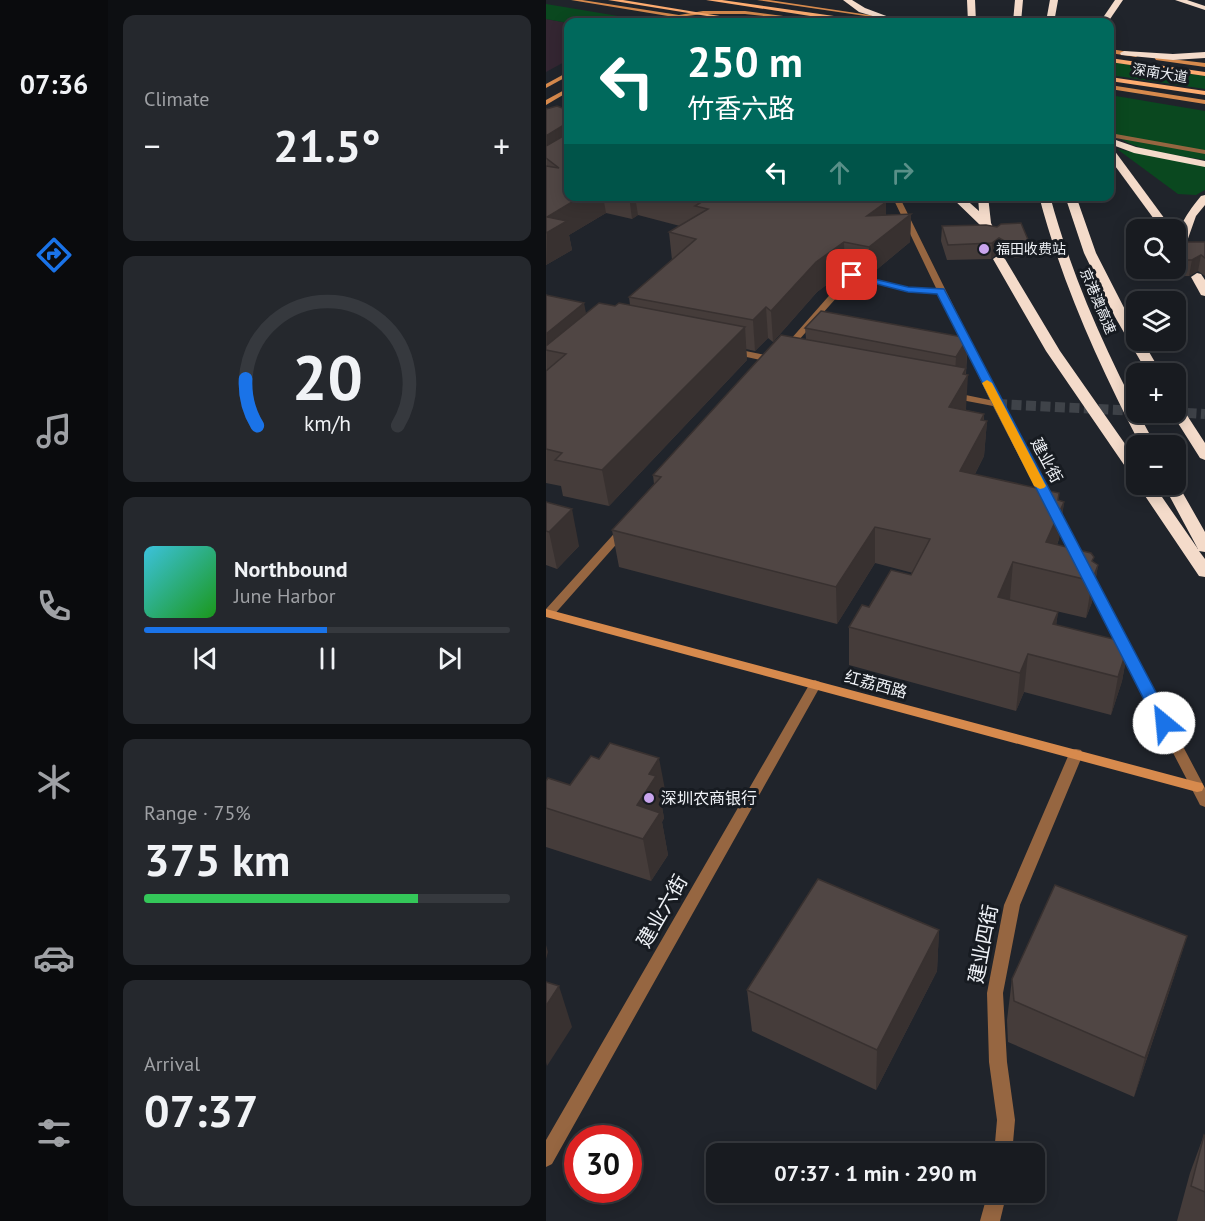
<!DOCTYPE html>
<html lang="en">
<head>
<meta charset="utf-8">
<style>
  body { margin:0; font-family:"PT Sans","Noto Sans SC",sans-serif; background:#25282d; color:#f1f3f6; height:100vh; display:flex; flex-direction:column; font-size:22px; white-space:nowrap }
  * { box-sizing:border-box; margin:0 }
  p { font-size:20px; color:#9fa1a5 }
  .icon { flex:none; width:33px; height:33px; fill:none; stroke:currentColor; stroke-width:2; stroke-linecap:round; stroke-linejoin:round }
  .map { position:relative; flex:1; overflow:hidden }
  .sheet { display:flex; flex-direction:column; gap:15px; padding:15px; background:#0d0f12; width:438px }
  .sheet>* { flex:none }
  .guide { position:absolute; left:18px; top:18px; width:550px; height:183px; border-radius:12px; box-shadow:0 3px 15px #0003,0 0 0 2px #36393e; background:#00695c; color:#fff; overflow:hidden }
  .buttons { position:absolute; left:580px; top:219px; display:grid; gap:12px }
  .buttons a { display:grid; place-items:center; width:60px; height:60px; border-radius:12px; background:#181b20; box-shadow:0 3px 15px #0003,0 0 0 2px #36393e; font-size:30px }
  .speed { position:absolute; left:18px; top:1125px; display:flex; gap:12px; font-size:30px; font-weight:700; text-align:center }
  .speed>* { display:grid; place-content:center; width:78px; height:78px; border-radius:50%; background:#181b20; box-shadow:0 3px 15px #0003,0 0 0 2px #36393e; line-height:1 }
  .speed .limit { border:9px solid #d22; background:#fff; color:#111 }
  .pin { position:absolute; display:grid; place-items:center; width:51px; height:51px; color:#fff; margin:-26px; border-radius:12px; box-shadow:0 3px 9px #0006 }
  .me { position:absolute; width:66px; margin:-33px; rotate:332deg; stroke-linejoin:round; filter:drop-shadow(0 0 4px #0008) }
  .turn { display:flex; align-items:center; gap:21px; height:126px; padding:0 24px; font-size:27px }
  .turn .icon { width:78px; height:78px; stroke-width:2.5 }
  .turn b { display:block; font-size:42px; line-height:51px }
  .lanes { display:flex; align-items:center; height:57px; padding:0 24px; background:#0003; justify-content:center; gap:30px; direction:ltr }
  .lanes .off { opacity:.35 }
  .big { font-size:45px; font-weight:800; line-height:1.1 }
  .sheet .tile { flex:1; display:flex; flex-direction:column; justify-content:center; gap:9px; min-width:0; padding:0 21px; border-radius:12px; background:#25282d }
  .sheet .dial { align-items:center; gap:0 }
  .dial svg { height:156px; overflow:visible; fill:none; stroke:#36393e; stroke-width:7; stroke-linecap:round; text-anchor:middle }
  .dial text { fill:#f1f3f6; stroke:none }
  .song { display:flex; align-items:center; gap:18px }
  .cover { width:72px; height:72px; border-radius:9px; background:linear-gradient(135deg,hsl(190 70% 55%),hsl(120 70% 35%)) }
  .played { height:6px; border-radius:3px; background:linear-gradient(90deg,#1a73e8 50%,#36393e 50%) }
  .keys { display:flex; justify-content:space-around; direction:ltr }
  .heat { display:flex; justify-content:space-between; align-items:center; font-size:33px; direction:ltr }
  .charge { height:9px; border-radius:4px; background:linear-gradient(90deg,#34c759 75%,#36393e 0) }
  .trip { position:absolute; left:160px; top:1143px; width:339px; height:60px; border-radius:12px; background:#181b20; box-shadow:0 3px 15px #0003,0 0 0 2px #36393e; font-weight:800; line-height:60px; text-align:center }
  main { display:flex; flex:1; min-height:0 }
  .tab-bar { display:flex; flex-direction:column; width:108px; justify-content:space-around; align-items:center; background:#0a0b0d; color:#9fa1a5 }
  .tab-bar .icon { width:42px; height:42px }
  .tab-bar .on { color:#1a73e8 }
  .tab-bar b { font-size:27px; color:#f1f3f6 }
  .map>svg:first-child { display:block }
  .commercial { fill:#342632 }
  .green { fill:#0a481f }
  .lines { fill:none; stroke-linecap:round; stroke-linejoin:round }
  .street-tunnel { stroke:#3f4349; stroke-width:10; stroke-dasharray:10 4.5; stroke-linecap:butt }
  .street { fill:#966641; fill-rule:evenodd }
  .secondary { fill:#d78a4d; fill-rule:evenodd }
  .primary { fill:#fdac70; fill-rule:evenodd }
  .highway { fill:#f4dbca; fill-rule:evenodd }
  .highway-bridge { stroke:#f4dbca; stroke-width:8 }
  .wall { fill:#453c3a }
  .shaded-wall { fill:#383130 }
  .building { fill:#504644; stroke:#383130; stroke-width:1.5 }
  .route { fill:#1a73e8; stroke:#114b97; stroke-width:1.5 }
  .slow { fill:#f59e0b }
  .poi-dot { fill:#c9a5ee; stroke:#171b21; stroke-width:2 }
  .labels { text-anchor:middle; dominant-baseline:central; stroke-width:6; stroke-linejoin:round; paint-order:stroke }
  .far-street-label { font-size:14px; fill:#eef1f6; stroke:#171b21 }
  .far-poi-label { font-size:14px; fill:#eef1f6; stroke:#171b21; text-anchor:start }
  .street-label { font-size:16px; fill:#eef1f6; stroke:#171b21 }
  .poi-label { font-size:16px; fill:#eef1f6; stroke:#171b21; text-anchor:start }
  .near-street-label { font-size:20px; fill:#eef1f6; stroke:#171b21 }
</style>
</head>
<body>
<main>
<nav class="tab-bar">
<b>07:36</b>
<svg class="icon on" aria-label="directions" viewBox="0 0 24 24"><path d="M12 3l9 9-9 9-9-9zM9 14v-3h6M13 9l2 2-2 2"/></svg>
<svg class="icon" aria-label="music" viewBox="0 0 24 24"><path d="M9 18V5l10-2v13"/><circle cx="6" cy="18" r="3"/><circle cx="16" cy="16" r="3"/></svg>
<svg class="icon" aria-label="phone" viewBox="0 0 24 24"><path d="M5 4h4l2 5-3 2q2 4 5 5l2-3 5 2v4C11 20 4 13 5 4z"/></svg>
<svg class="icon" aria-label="climate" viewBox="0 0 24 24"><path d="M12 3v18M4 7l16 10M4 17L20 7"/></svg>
<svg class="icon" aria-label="car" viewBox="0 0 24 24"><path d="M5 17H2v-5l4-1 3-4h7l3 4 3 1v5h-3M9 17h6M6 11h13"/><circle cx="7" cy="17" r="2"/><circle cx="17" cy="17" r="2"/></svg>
<svg class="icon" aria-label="filters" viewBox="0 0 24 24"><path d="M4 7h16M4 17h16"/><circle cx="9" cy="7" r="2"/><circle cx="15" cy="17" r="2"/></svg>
</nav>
<section class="sheet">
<div class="tile"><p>Climate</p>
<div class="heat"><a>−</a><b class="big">21.5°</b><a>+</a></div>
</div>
<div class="tile dial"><svg viewBox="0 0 100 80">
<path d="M14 69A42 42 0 1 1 86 69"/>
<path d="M14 69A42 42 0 0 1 8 45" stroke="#1a73e8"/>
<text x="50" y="56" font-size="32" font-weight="700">20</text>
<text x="50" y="72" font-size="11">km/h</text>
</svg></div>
<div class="tile">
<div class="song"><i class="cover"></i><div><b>Northbound</b><p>June Harbor</p></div></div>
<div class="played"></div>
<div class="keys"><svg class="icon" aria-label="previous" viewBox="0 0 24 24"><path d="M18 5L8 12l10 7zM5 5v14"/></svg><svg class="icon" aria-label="pause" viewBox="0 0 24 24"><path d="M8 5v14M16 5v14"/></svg><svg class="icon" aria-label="next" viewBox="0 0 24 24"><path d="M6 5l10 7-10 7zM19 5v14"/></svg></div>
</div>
<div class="tile"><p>Range · 75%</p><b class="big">375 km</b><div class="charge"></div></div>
<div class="tile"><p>Arrival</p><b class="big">07:37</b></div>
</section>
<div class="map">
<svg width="659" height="1221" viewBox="0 0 659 1221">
  <rect width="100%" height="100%" fill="#20242b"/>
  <!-- commercial -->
  <path class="commercial" d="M0 19 22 23V60L0 72Z"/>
  <!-- green -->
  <g class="green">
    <path d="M0 4 84 18 88 22 22 23 0 19Z"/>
    <path d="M564 62 659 76V89L564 75Z"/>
    <path d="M564 95 659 111V160C634 155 578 151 564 129Z"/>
    <path d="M571 149 659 166V190L650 195 632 194Z"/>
  </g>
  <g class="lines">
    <!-- street-tunnel -->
    <g class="street-tunnel">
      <path d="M451 404 591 411"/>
      <path d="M626 412 659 414"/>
    </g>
    <!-- street -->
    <g class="street">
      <path d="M564 133 659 150V154L564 137Z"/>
      <path d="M346 196H353L456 404 659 788V807L654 805 652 801 447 406 405 398 400 395 405 392 444 400 393 293 362 292 308 278 244 350H238L237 348 303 273 362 288H390Z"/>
      <path d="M185 348 229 357 234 360 229 363 182 353 181 351Z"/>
      <path d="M79 525 85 528 83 530 6 617H0V609L75 526Z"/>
      <path d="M269 680 274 682 275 685 6 1164 0 1167V1140L263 685 264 682Z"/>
      <path d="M530 749 535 750 537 754 474 905 457 993 461 1062 469 1120 466 1154H448L451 1120 443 1062 441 993 458 905 523 754 525 750Z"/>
      <path d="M442 1192H461L454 1221H434Z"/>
    </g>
    <!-- secondary -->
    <g class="secondary">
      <path d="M25 0H36L133 15 157 11H199L284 22H271L199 14H157L141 16 167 20 169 22 134 18 118 22 128 17Z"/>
      <path d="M211 0H223L370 22H360Z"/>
      <path d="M564 49 590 53 593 55 590 57 564 53Z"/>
      <path d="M608 57 659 63V67L610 60Z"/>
      <path d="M22 72V76L0 88V84Z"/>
      <path d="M564 85 659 100V104L564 89Z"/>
      <path d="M22 88V92L0 105V100Z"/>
      <path d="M0 609 651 782 656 783 658 787 656 791 651 792 0 617Z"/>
    </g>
    <!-- primary -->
    <g class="primary">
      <path d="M62 0H77L210 22H198Z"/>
      <path d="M160 0H176L302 18 355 22H303Z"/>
      <path d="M564 58 659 72V76L564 62Z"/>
      <path d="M564 77 659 91V95L564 81Z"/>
    </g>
    <!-- highway -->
    <g class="highway">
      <path d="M297 0H306L319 8 351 20 347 22 313 12Z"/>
      <path d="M569 0H577L562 22H554Z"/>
      <path d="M629 0H641L659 6V10Z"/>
      <path d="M578 51 627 54 659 52V58L627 60 575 55 574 53Z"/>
      <path d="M564 138 590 147 659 161V167L588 153 564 144Z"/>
      <path d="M564 149 568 150 627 230H616L564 159Z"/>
      <path d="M659 195V205L650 216 639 247 637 249 630 250C630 228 642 212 655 196Z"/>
      <path d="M404 196H416L433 211 432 196H442L445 223 452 238 450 240H442L434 225Z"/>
      <path d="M493 196H504C528 285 567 367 610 446H595C553 365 516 284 493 196Z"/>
      <path d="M519 196H530L550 253 591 333V340H596L616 374H602L569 317 538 253Z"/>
      <path d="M453 255 459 259 514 351 591 461V477L585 475 500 351 447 259Z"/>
      <path d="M651 273 655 274 659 280V296L655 295 645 277Z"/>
      <path d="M630 405 635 406 659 443V460L654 458 625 412H630Z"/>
      <path d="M630 481 659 532V552L653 551 659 559V577L653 576 591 484H607L652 549 617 484H630Z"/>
    </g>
    <!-- highway-bridge -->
    <g class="highway-bridge">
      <path d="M425 0 426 22"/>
      <path d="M471 22 473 0"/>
      <path d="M504 22 508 0"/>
    </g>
  </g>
  <!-- wall -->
  <g class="wall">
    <path d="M0 109 22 110V196H314L340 202V215L365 214 364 242 323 276 299 271 271 292 227 342 222 338 209 351 200 349 201 360 63 506 17 496 15 486 0 483V295L40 313 69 306 84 305 83 297 126 260 123 232 134 226 92 215 86 219 60 213 23 235 26 250 0 265Z"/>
    <path d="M396 226 483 242 482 257 461 258 452 253 445 259 401 260 395 241Z"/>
    <path d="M630 242H659V276L652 271 643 276 596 277 592 268H630Z"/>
    <path d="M590 243H591V266L587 259Z"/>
    <path d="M259 328 422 338 420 374V410L438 414V421H441L438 456 429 474 518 502 513 539 511 545 552 565 546 602 540 618 463 600 512 612 510 625 583 643 576 681 565 715 478 692 470 711 303 665V627L323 607 365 575 367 573 329 563 291 624 73 567 66 530 108 484 107 475 260 339Z"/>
    <path d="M0 502 33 546 11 569 0 565Z"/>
    <path d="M0 781 121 800 116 807 118 818 116 822 122 855 105 881 0 847Z"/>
    <path d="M393 930 391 971 330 1090 206 1031 201 990Z"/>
    <path d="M641 936 628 977 588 1097 462 1042 461 1020 466 979Z"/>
    <path d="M658 1135 659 1221H631L644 1173Z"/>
  </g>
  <!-- shaded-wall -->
  <g class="shaded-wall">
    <path d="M16 126 21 152 0 158V136Z"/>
    <path d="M36 196H57L60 213 23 235 26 250 0 265 1 217Z"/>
    <path d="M83 196H89L92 215 86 219Z"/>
    <path d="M340 202V230L321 216Z"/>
    <path d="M365 214 364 242 323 276V247Z"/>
    <path d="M453 238 452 253 445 259 446 243Z"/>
    <path d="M298 242 299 271 271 292 227 342 225 311 270 262Z"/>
    <path d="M655 255 652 271 643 276 646 260Z"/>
    <path d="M38 303 44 333 0 350V334Z"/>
    <path d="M220 307 222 338 209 351 207 320Z"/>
    <path d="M199 327 201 360 63 506 56 470Z"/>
    <path d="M422 338 419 380 422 375 420 409 401 442 403 407 408 391 410 357Z"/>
    <path d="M438 414 437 427 441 421 438 456 412 507 414 471 435 420Z"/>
    <path d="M518 502 513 539 500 570V542Z"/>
    <path d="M26 509 33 546 11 569 3 532Z"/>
    <path d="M329 527V563L291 624 290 587Z"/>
    <path d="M467 562 464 599 448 634 452 597Z"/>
    <path d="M552 565 546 602 540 618 546 581Z"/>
    <path d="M512 612 507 649V624Z"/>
    <path d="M583 643 576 681 565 715 572 677Z"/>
    <path d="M482 654 478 692 470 711 474 673Z"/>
    <path d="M113 758 121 800 116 807 118 818 116 822 122 855 105 881 97 839 91 805 103 774Z"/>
    <path d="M393 930 391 971 330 1090 331 1050Z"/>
    <path d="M641 936 628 977 588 1097 599 1058Z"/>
    <path d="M0 945 2 952 0 959Z"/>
    <path d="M13 986 26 1027 1 1066 0 1062V1006Z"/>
  </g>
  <!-- building -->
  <g class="building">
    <path d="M11 106 22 110V196H36L1 217 21 221 0 233V166L13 168 0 158V146L19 135V127L16 126 0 136V109Z"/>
    <path d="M125 196H314L340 202 321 216 365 214 323 247 298 242 270 262 225 311 220 307 207 320 83 297 150 239 123 232 162 209 149 206 154 203Z"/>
    <path d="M475 223 483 242 462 243 453 238 446 243 402 245 396 226 440 225 451 227 455 224Z"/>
    <path d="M630 242H659V258L655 255 646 260H630Z"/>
    <path d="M0 295 38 303 0 334Z"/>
    <path d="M53 303 69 306 73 303 199 327 56 470 9 460 16 453 0 449V371L20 354 0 350V346Z"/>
    <path d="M275 311 422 338 410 357 259 328Z"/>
    <path d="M235 335 420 368 417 374 422 375 403 407 438 414 435 420 441 421 414 471 513 493 512 500 518 502 500 542 545 553 548 557 546 561 552 565 546 581 467 562 452 597 512 612 507 624 583 643 572 677 482 654 474 673 303 627 316 605 323 607 345 570 365 575 384 539 329 527 290 587 66 530 115 477 107 475Z"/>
    <path d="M0 502 26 509 3 532 0 531Z"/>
    <path d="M64 743 113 758 103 774 110 776 91 805 114 813 97 839 0 808V781L2 778 24 785 45 756 53 759Z"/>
    <path d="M272 879 393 930 331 1050 201 990Z"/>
    <path d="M509 885 641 936 599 1058 468 1001 466 979Z"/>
    <path d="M0 982 13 986 0 1006Z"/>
    <path d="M658 1135 659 1136V1192L645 1186Z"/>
  </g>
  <!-- route -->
  <path class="route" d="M303 273 362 287 398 289 626 723 623 727H613L610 723 391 294 362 292 303 277Z"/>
  <!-- slow -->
  <path class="slow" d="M441 380 446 383 500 486 498 488 494 489 488 486 436 383Z"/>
  <!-- markers -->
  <g class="poi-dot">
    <circle cx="438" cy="249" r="6"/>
    <circle cx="103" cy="798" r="6"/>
  </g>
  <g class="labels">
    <!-- far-street labels -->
    <g class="far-street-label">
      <text transform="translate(614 73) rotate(9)">深南大道</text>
      <text transform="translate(552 301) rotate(67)">京港澳高速</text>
    </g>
    <!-- far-poi labels -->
    <g class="far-poi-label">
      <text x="450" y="249">福田收费站</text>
    </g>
    <!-- street labels -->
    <g class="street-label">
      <text transform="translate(501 460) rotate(62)">建业街</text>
      <text transform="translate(330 684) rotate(15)">红荔西路</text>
    </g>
    <!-- poi labels -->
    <g class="poi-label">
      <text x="115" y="798">深圳农商银行</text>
    </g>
    <!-- near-street labels -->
    <g class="near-street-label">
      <text transform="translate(116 911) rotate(-60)">建业六街</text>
      <text transform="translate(437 944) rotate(-79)">建业四街</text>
    </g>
  </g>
</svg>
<div class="buttons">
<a><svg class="icon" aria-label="search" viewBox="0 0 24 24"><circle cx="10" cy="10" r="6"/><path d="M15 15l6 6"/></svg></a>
<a><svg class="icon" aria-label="layers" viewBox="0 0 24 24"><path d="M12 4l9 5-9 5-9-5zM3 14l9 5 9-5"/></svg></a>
<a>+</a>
<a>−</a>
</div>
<div class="speed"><div class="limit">30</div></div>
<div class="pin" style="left:306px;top:275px;background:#d93025"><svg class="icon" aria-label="arrive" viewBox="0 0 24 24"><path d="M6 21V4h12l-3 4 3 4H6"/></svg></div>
<svg class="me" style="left:618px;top:723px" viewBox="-20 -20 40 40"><circle r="19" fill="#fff"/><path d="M0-13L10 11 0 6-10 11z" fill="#1a73e8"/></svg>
<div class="trip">07:37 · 1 min · 290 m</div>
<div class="guide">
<div class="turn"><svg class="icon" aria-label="left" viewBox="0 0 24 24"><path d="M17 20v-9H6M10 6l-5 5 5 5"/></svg><div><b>250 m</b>竹香六路</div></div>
<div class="lanes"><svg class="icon" aria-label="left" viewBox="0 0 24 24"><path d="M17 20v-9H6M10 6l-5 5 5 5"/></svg><svg class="icon off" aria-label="ahead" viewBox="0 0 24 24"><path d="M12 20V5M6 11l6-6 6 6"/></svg><svg class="icon off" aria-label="right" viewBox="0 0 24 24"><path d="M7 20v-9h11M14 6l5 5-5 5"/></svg></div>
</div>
</div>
</main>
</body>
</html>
